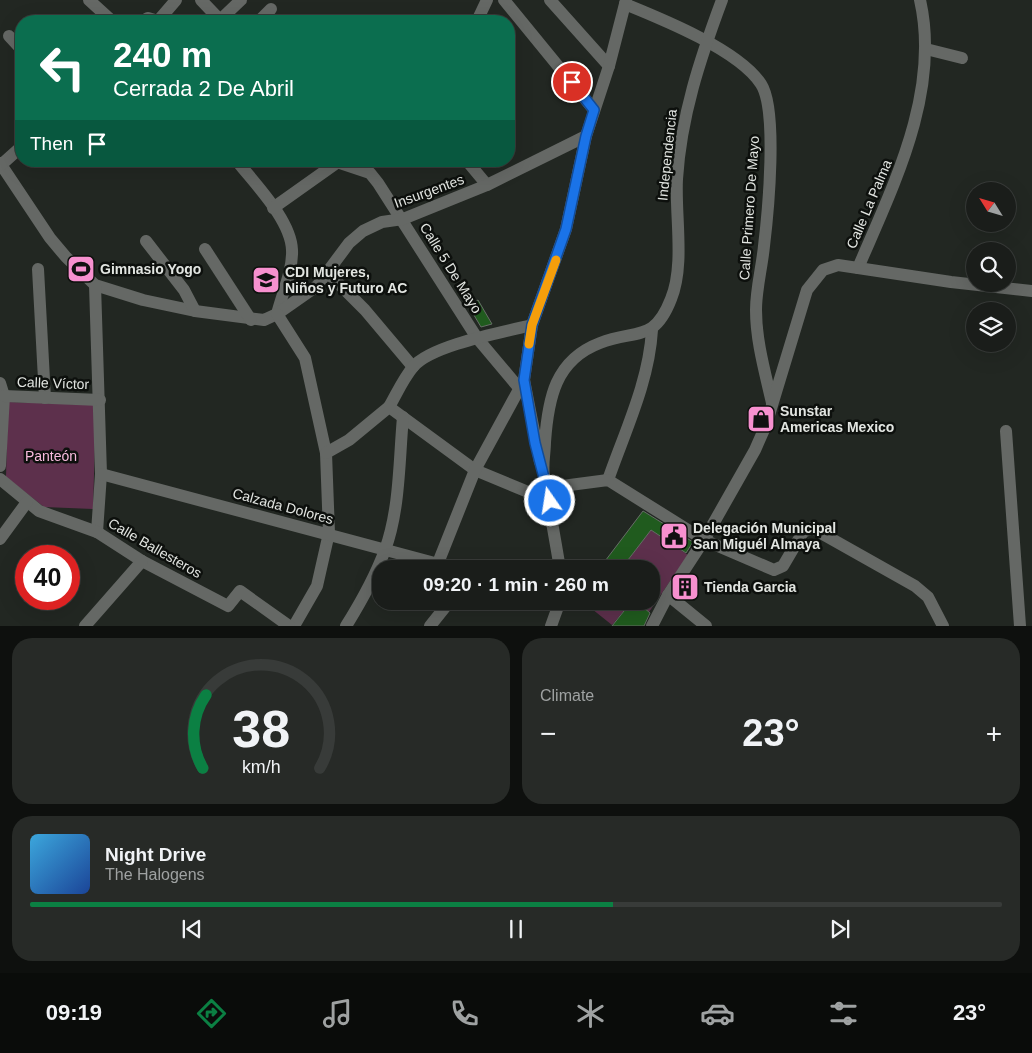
<!DOCTYPE html>
<html lang="en">
<head>
<meta charset="utf-8">
<style>
  body { margin:0; font-family:Arial,sans-serif; background:#272a27; color:#f1f3f6; height:100vh; display:flex; flex-direction:column; font-size:19px; white-space:nowrap }
  * { box-sizing:border-box; margin:0 }
  p { font-size:16px; color:#9fa2a2 }
  .icon { flex:none; width:28px; height:28px; fill:none; stroke:currentColor; stroke-width:2; stroke-linecap:round; stroke-linejoin:round }
  .map { position:relative; height:626px; overflow:hidden }
  .side { display:flex; flex-direction:column; gap:12px; padding:12px; background:#0e100e; flex:1 }
  .side>* { flex:none }
  .top-card { position:absolute; left:15px; top:15px; width:500px; height:152px; border-radius:20px; box-shadow:0 5px 20px #0002,0 0 0 1px #383b39; background:#0b6e4f; color:#fff; overflow:hidden }
  .needle { width:32px; rotate:307deg }
  .buttons { position:absolute; left:966px; top:182px; display:grid; gap:10px }
  .buttons a { display:grid; place-items:center; width:50px; height:50px; border-radius:50%; background:#1a1d1a; box-shadow:0 5px 20px #0002,0 0 0 1px #383b39; font-size:25px }
  .speed { position:absolute; left:15px; top:545px; display:flex; gap:10px; font-size:25px; font-weight:700; text-align:center }
  .speed>* { display:grid; place-content:center; width:65px; height:65px; border-radius:50%; background:#1a1d1a; box-shadow:0 5px 20px #0002,0 0 0 1px #383b39; line-height:1 }
  .speed .limit { border:8px solid #d22; background:#fff; color:#111 }
  .pin { position:absolute; display:grid; place-items:center; width:42px; height:42px; color:#fff; margin:-21px; border:2px solid #fff; border-radius:50%; box-shadow:0 1px 5px #0007 }
  .me { position:absolute; width:55px; margin:-28px; rotate:347deg; stroke-linejoin:round; filter:drop-shadow(0 0 4px #0008) }
  .turn { display:flex; align-items:center; gap:18px; height:105px; padding:0 15px; font-size:22px }
  .turn .icon { width:65px; height:65px; stroke-width:2.5 }
  .turn b { display:block; font-size:35px; line-height:42px }
  .then { display:flex; align-items:center; height:48px; padding:0 15px; background:#0003; gap:10px; font-size:19px }
  .big { font-size:38px; font-weight:700; line-height:1.1 }
  .side .widget { flex:1; display:flex; flex-direction:column; justify-content:center; gap:8px; min-width:0; padding:0 18px; border-radius:20px; background:#272a27 }
  .side .dial { align-items:center; gap:0 }
  .dial svg { height:130px; overflow:visible; fill:none; stroke:#383b39; stroke-width:7; stroke-linecap:round; text-anchor:middle }
  .dial text { fill:#f1f3f6; stroke:none }
  .song { display:flex; align-items:center; gap:15px }
  .cover { width:60px; height:60px; border-radius:8px; background:linear-gradient(135deg,hsl(200 70% 55%),hsl(220 70% 35%)) }
  .played { height:5px; border-radius:2px; background:linear-gradient(90deg,#0b8043 60%,#383b39 60%) }
  .keys { display:flex; justify-content:space-around; direction:ltr }
  .heat { display:flex; justify-content:space-between; align-items:center; font-size:28px; direction:ltr }
  .side .tiles { flex:1; display:grid; gap:12px; grid-template-columns:1fr 1fr }
  .widget:last-child { grid-column:span 2 }
  .trip { position:absolute; left:372px; top:560px; width:288px; height:50px; border-radius:20px; background:#1a1d1a; box-shadow:0 5px 20px #0002,0 0 0 1px #383b39; font-weight:700; line-height:50px; text-align:center }
  .dock { display:flex; height:80px; justify-content:space-around; align-items:center; background:#0a0c0a; color:#9fa2a2 }
  .dock .icon { width:35px; height:35px }
  .dock .selected { color:#0b8043 }
  .dock b { font-size:22px; color:#f1f3f6 }
  .map>svg:first-child { display:block }
  .green { fill:#5d304c }
  .building { fill:#205b1e; stroke:#666d66 }
  .lines { fill:none; stroke-linecap:round; stroke-linejoin:round }
  .minor { stroke:#656865; stroke-width:12 }
  .route-casing { stroke:#114b97; stroke-width:12 }
  .route { stroke:#1a73e8; stroke-width:9 }
  .slow { stroke:#f59e0b; stroke-width:9 }
  .labels { text-anchor:middle; dominant-baseline:central; stroke-width:5; stroke-linejoin:round; paint-order:stroke }
  .street-label { font-size:14px; fill:#e2e5e1; stroke:#0d100d }
  .poi-label { font-size:14px; font-weight:bold; fill:#e2e5e1; stroke:#0d100d; text-anchor:start }
  .park-label { font-size:14px; fill:#f9bbde; stroke:#0d100d }
</style>
</head>
<body>
<div class="map">
<svg width="1032" height="626" viewBox="0 0 1032 626">
  <rect width="100%" height="100%" fill="#222722"/>
  <!-- green -->
  <g class="green">
    <path d="M8 402 96 405 93 509 44 507 6 477Z"/>
    <path d="M651 530 688 555 649 612 636 601H651V569H621Z"/>
    <path d="M582 601H632L612 625Z"/>
  </g>
  <!-- building -->
  <g class="building">
    <path d="M478 300 492 324 481 327 468 305Z"/>
    <path d="M643 511 693 542 686 553 651 530 621 569H599Z"/>
    <path d="M632 601H636L650 613 644 626H612Z"/>
  </g>
  <g class="lines">
    <!-- minor -->
    <g class="minor">
      <path d="M89 0 112 21"/>
      <path d="M201 0 221 21"/>
      <path d="M504 0 594 110"/>
      <path d="M550 0 609 66"/>
      <path d="M625 4C662 19 739 50 761 84 778 110 768 213 764 246 762 267 756 289 756 310 756 341 765 372 772 403"/>
      <path d="M220 20 241 0"/>
      <path d="M143 21 148 18 158 21"/>
      <path d="M158 21 176 0"/>
      <path d="M259 21 271 9"/>
      <path d="M477 21 487 0"/>
      <path d="M9 36 21 49"/>
      <path d="M926 49 962 58"/>
      <path d="M237 161C255 184 291 220 292 250 293 270 282 294 277 314"/>
      <path d="M334 161 370 173 378 183 477 338 519 388"/>
      <path d="M467 161 487 185"/>
      <path d="M0 163 50 238 66 257 95 285 143 300 195 311 264 320 277 314 317 286 349 243 363 231 382 222 403 219 487 185 586 136"/>
      <path d="M1 165 21 147"/>
      <path d="M273 208 335 164"/>
      <path d="M146 241 184 290 195 311"/>
      <path d="M205 249 251 320"/>
      <path d="M858 268C893 186 941 92 920 0"/>
      <path d="M38 269 45 398"/>
      <path d="M328 273 365 310 413 367"/>
      <path d="M95 285 101 474 97 532"/>
      <path d="M277 314 305 358 326 453 329 533 317 586 294 626"/>
      <path d="M0 383 4 396 0 466"/>
      <path d="M4 396 100 400"/>
      <path d="M389 407C396 395 403 379 413 367 431 345 504 332 532 325"/>
      <path d="M1006 431 1020 626"/>
      <path d="M326 453 349 440 389 407 475 470 550 501"/>
      <path d="M540 462 524 380 532 325 566 229 586 136 609 66 626 0"/>
      <path d="M101 474 457 569"/>
      <path d="M0 479 39 511 97 532 142 561 228 606 240 591 289 626"/>
      <path d="M608 480C625 431 649 382 652 330"/>
      <path d="M547 488 608 480 704 540 774 570 783 566 803 532 812 528 915 586 928 597 943 626"/>
      <path d="M0 539 27 502"/>
      <path d="M438 563 475 470 523 382"/>
      <path d="M560 569C555 538 549 507 544 476 542 465 545 453 545 442 548 399 555 360 600 343 636 329 654 343 671 299 685 265 675 216 677 179 681 116 700 59 722 0"/>
      <path d="M668 595 706 626"/>
      <path d="M85 626 142 561"/>
      <path d="M346 626C361 602 375 577 385 550 400 509 399 460 403 417"/>
      <path d="M430 626 450 601"/>
      <path d="M551 626 560 601"/>
      <path d="M652 626 668 595 704 540 755 450 766 425 807 290 823 270 838 265 951 282 1032 291"/>
    </g>
  </g>
  <g class="lines">
    <defs>
      <path id="route" d="M550 501 535 443 524 380 532 325 566 229 586 136 594 110 572 82"/>
    </defs>
    <!-- route casing -->
    <use href="#route" class="route-casing"/>
    <!-- route -->
    <use href="#route" class="route"/>
    <!-- slow -->
    <path class="slow" d="M529 344 532 325 556 260"/>
  </g>
  <!-- icons -->
  <defs>
    <symbol id="stadium-square" viewBox="-11 -11 22 22"><rect x="-9" y="-9" width="18" height="18" rx="4" fill="#f790cf" stroke="#0d100d"/><path d="M0-5a6.5 5 0 1 0 0 10a6.5 5 0 1 0 0-10ZM-3.5-1.8h7v3.6h-7Z" fill="#111"/></symbol>
    <symbol id="school-square" viewBox="-11 -11 22 22"><rect x="-9" y="-9" width="18" height="18" rx="4" fill="#f790cf" stroke="#0d100d"/><path d="M0-5L7-2L0 1L-7-2ZM-4 1L0 2.5L4 1V4Q0 6-4 4Z" fill="#111"/></symbol>
    <symbol id="shop-square" viewBox="-11 -11 22 22"><rect x="-9" y="-9" width="18" height="18" rx="4" fill="#f790cf" stroke="#0d100d"/><path d="M-5-2.5h2.3a2.7 3.5 0 0 1 5.4 0H5L5.5 6h-11ZM-1.5-2.5h3a1.5 2.3 0 0 0-3 0Z" fill="#111"/></symbol>
    <symbol id="civic-square" viewBox="-11 -11 22 22"><rect x="-9" y="-9" width="18" height="18" rx="4" fill="#f790cf" stroke="#0d100d"/><path d="M-.6-6.5H3V-4.5H.6V-3L4-1V1h2V6H-6V1h2V-1L-.6-3ZM-1.2 2.5V6h2.4V2.5Z" fill="#111"/></symbol>
    <symbol id="building-square" viewBox="-11 -11 22 22"><rect x="-9" y="-9" width="18" height="18" rx="4" fill="#f790cf" stroke="#0d100d"/><path d="M-4-6H4V6H1V3H-1V6H-4ZM-2.5-4.3h1.7v1.8h-1.7ZM.8-4.3h1.7v1.8H.8ZM-2.5-1h1.7V.8h-1.7ZM.8-1h1.7V.8H.8Z" fill="#111"/></symbol>
  </defs>
  <g fill-rule="evenodd">
    <use href="#stadium-square" x="65" y="253" width="32" height="32"/>
    <use href="#school-square" x="250" y="264" width="32" height="32"/>
    <use href="#shop-square" x="745" y="403" width="32" height="32"/>
    <use href="#civic-square" x="658" y="520" width="32" height="32"/>
    <use href="#building-square" x="669" y="571" width="32" height="32"/>
  </g>
  <g class="labels">
    <!-- street labels -->
    <g class="street-label">
      <text transform="translate(667 155) rotate(-84)">Independencia</text>
      <text transform="translate(429 191) rotate(-20)">Insurgentes</text>
      <text transform="translate(869 204) rotate(-67)">Calle La Palma</text>
      <text transform="translate(749 208) rotate(-86)">Calle Primero De Mayo</text>
      <text transform="translate(451 268) rotate(58)">Calle 5 De Mayo</text>
      <text transform="translate(53 383) rotate(2)">Calle Víctor</text>
      <text transform="translate(283 506) rotate(15)">Calzada Dolores</text>
      <text transform="translate(155 548) rotate(30)">Calle Ballesteros</text>
    </g>
    <!-- poi labels -->
    <g class="poi-label">
      <text x="100" y="269">Gimnasio Yogo</text>
      <text x="285" y="272">CDI Mujeres,<tspan x="285" dy="16">Niños y Futuro AC</tspan></text>
      <text x="780" y="411">Sunstar<tspan x="780" dy="16">Americas Mexico</tspan></text>
      <text x="693" y="528">Delegación Municipal<tspan x="693" dy="16">San Miguél Almaya</tspan></text>
      <text x="704" y="587">Tienda Garcia</text>
    </g>
    <!-- park labels -->
    <g class="park-label">
      <text x="51" y="456">Panteón</text>
    </g>
  </g>
</svg>
<div class="buttons">
<a><svg class="needle" viewBox="-14 -14 28 28"><path d="M0-13l5 13h-10z" fill="#e53935"/><path d="M0 13l5-13h-10z" fill="#9fa2a2"/></svg></a>
<a><svg class="icon" aria-label="search" viewBox="0 0 24 24"><circle cx="10" cy="10" r="6"/><path d="M15 15l6 6"/></svg></a>
<a><svg class="icon" aria-label="layers" viewBox="0 0 24 24"><path d="M12 4l9 5-9 5-9-5zM3 14l9 5 9-5"/></svg></a>
</div>
<div class="speed"><div class="limit">40</div></div>
<div class="pin" style="left:572px;top:82px;background:#d93025"><svg class="icon" aria-label="arrive" viewBox="0 0 24 24"><path d="M6 21V4h12l-3 4 3 4H6"/></svg></div>
<svg class="me" style="left:550px;top:501px" viewBox="-20 -20 40 40"><circle r="17" fill="#1a73e8" stroke="#fff" stroke-width="3"/><path d="M0-11L8 9 0 5-8 9z" fill="#fff"/></svg>
<div class="trip">09:20 · 1 min · 260 m</div>
<div class="top-card">
<div class="turn"><svg class="icon" aria-label="left" viewBox="0 0 24 24"><path d="M17 20v-9H6M10 6l-5 5 5 5"/></svg><div><b>240 m</b>Cerrada 2 De Abril</div></div>
<div class="then">Then<svg class="icon" aria-label="arrive" viewBox="0 0 24 24"><path d="M6 21V4h12l-3 4 3 4H6"/></svg></div>
</div>
</div>
<section class="side">
<div class="tiles">
<div class="widget dial"><svg viewBox="0 0 100 80">
<path d="M14 69A42 42 0 1 1 86 69"/>
<path d="M14 69A42 42 0 0 1 16 24" stroke="#0b8043"/>
<text x="50" y="56" font-size="32" font-weight="700">38</text>
<text x="50" y="72" font-size="11">km/h</text>
</svg></div>
<div class="widget"><p>Climate</p>
<div class="heat"><a>−</a><b class="big">23°</b><a>+</a></div>
</div>
<div class="widget">
<div class="song"><i class="cover"></i><div><b>Night Drive</b><p>The Halogens</p></div></div>
<div class="played"></div>
<div class="keys"><svg class="icon" aria-label="previous" viewBox="0 0 24 24"><path d="M18 5L8 12l10 7zM5 5v14"/></svg><svg class="icon" aria-label="pause" viewBox="0 0 24 24"><path d="M8 5v14M16 5v14"/></svg><svg class="icon" aria-label="next" viewBox="0 0 24 24"><path d="M6 5l10 7-10 7zM19 5v14"/></svg></div>
</div>
</div>
</section>
<nav class="dock">
<b>09:19</b>
<svg class="icon selected" aria-label="directions" viewBox="0 0 24 24"><path d="M12 3l9 9-9 9-9-9zM9 14v-3h6M13 9l2 2-2 2"/></svg>
<svg class="icon" aria-label="music" viewBox="0 0 24 24"><path d="M9 18V5l10-2v13"/><circle cx="6" cy="18" r="3"/><circle cx="16" cy="16" r="3"/></svg>
<svg class="icon" aria-label="phone" viewBox="0 0 24 24"><path d="M5 4h4l2 5-3 2q2 4 5 5l2-3 5 2v4C11 20 4 13 5 4z"/></svg>
<svg class="icon" aria-label="climate" viewBox="0 0 24 24"><path d="M12 3v18M4 7l16 10M4 17L20 7"/></svg>
<svg class="icon" aria-label="car" viewBox="0 0 24 24"><path d="M5 17H2v-5l4-1 3-4h7l3 4 3 1v5h-3M9 17h6M6 11h13"/><circle cx="7" cy="17" r="2"/><circle cx="17" cy="17" r="2"/></svg>
<svg class="icon" aria-label="filters" viewBox="0 0 24 24"><path d="M4 7h16M4 17h16"/><circle cx="9" cy="7" r="2"/><circle cx="15" cy="17" r="2"/></svg>
<b>23°</b>
</nav>
</body>
</html>
